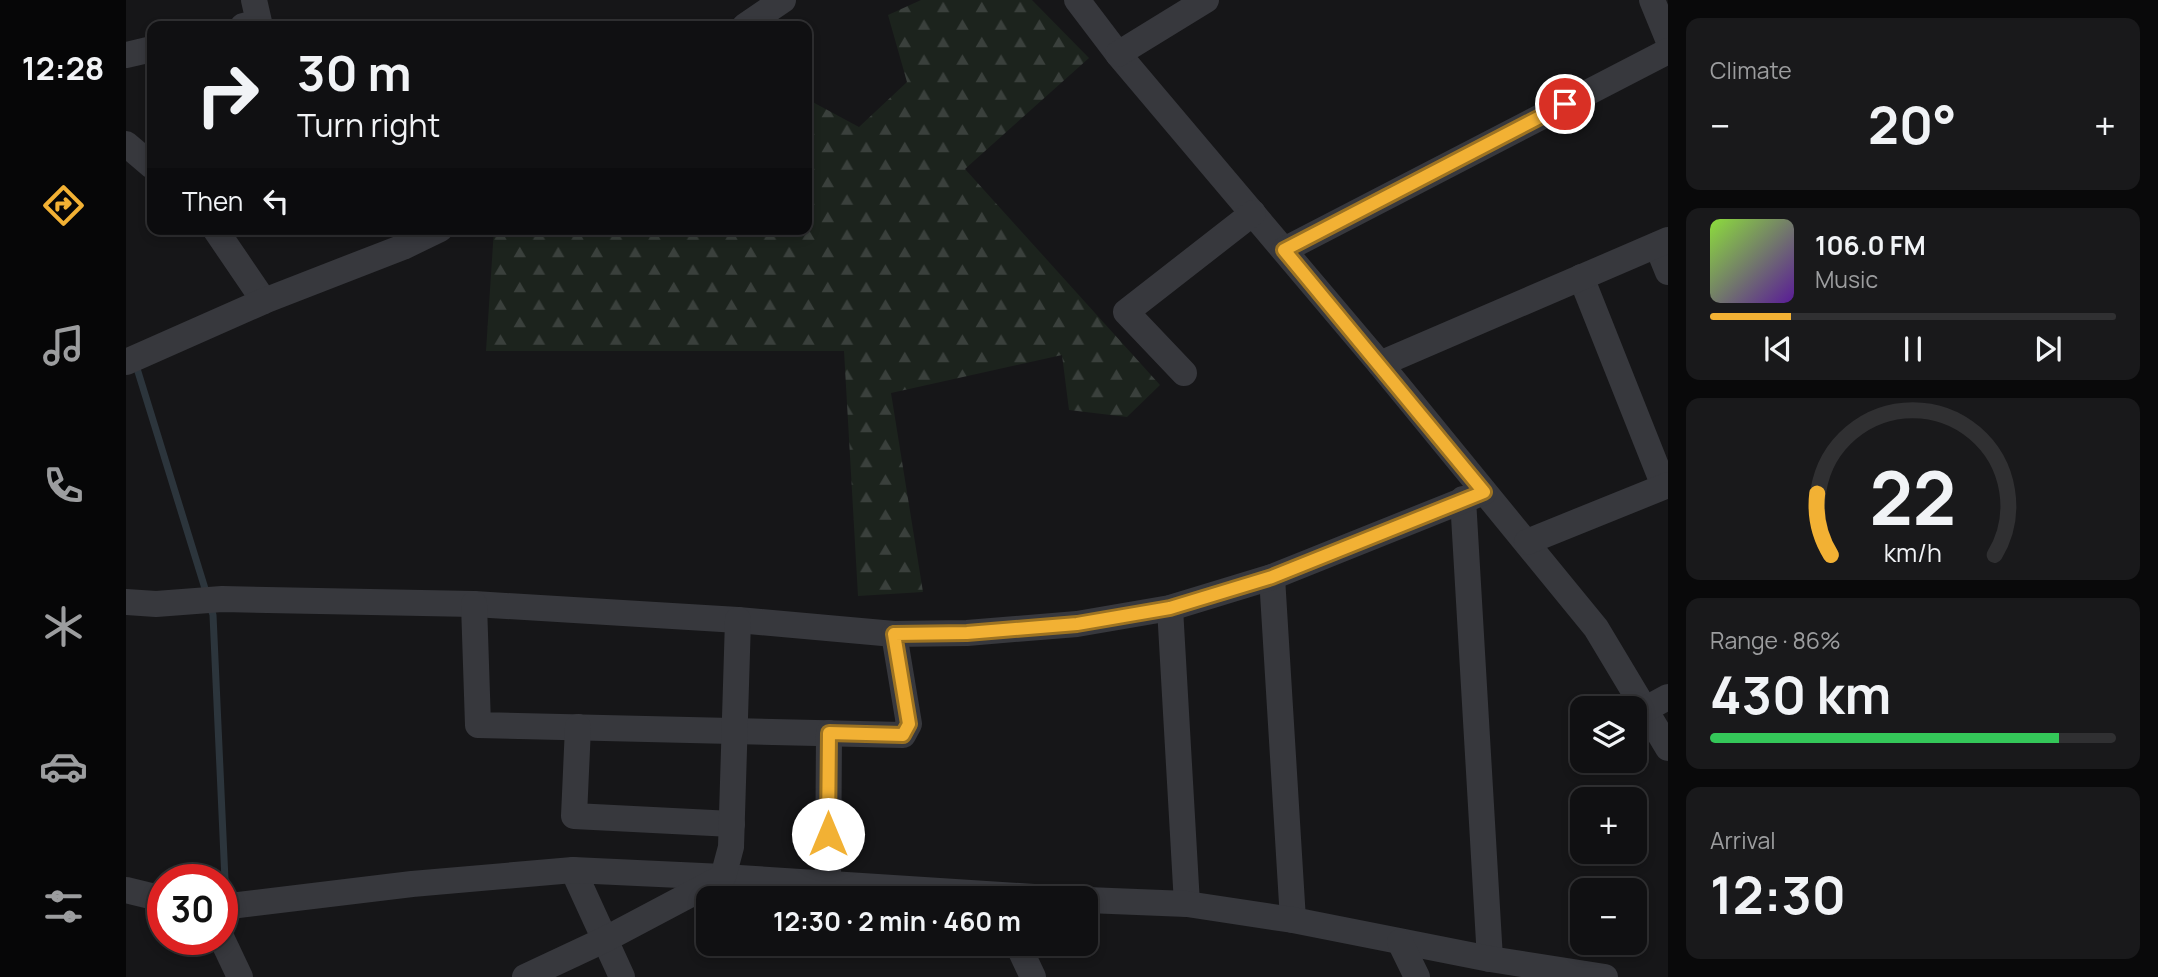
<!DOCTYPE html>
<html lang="en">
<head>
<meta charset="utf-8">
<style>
  body { margin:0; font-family:Manrope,sans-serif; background:#19191b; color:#f1f3f6; height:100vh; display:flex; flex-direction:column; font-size:26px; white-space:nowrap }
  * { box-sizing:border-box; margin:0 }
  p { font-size:23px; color:#9c9d9f }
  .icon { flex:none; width:38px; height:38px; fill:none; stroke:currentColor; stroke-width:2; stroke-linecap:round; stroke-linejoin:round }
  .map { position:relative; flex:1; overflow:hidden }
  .details { display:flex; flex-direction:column; gap:18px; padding:18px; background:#09090a; width:490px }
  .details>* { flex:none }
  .guide { position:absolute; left:21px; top:21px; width:665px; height:214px; border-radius:14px; box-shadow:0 4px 10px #0003,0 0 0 2px #303032; background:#101012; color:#f1f3f6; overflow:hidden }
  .fabs { position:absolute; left:1444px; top:696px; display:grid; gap:14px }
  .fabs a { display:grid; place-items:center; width:77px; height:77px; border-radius:14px; background:#101012; box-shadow:0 4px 10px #0003,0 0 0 2px #303032; font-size:35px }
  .speed { position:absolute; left:21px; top:864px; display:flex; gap:14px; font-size:35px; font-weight:700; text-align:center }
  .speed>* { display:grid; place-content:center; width:91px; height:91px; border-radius:50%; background:#101012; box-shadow:0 4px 10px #0003,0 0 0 2px #303032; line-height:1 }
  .speed .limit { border:10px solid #d22; background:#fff; color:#111 }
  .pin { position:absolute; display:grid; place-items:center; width:60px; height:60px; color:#fff; margin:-30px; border:4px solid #fff; border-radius:50%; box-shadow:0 2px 7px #0007 }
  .me { position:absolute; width:77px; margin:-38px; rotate:0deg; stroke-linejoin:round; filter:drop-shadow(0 0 5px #0008) }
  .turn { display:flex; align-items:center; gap:24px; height:147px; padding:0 35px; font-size:32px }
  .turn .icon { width:91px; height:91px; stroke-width:2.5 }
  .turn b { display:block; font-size:49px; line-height:60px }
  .then { display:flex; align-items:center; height:66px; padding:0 35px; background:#0003; gap:14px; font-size:26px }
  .big { font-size:52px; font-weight:700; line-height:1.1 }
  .details .tile { flex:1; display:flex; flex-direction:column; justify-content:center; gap:10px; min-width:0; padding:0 24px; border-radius:14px; background:#19191b }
  .details .dial { align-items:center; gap:0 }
  .dial svg { height:182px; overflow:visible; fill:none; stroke:#303032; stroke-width:7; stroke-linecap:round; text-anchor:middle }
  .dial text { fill:#f1f3f6; stroke:none }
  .song { display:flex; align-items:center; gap:21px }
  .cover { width:84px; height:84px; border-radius:10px; background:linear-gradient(135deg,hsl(90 70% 55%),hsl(270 70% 35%)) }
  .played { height:7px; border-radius:4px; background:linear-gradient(90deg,#f2b134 20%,#303032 20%) }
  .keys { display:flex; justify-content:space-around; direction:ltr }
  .heat { display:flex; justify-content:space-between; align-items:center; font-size:38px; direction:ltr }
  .charge { height:10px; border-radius:5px; background:linear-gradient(90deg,#34c759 86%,#303032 0) }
  .trip { position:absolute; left:570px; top:886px; width:402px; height:70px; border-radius:14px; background:#101012; box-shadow:0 4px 10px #0003,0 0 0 2px #303032; font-weight:700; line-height:70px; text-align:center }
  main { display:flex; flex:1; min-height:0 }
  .tab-bar { display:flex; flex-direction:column; width:126px; justify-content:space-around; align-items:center; background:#060607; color:#9c9d9f }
  .tab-bar .icon { width:49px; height:49px }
  .tab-bar .on { color:#f2b134 }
  .tab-bar b { font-size:32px; color:#f1f3f6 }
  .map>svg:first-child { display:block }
  .forest { fill:url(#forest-firs) }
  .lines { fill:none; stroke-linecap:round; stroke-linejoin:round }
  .stream { stroke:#2c353c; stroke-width:7 }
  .minor { stroke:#37383d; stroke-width:26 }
  .route-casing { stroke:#9d7322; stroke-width:18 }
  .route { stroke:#f2b134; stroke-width:12 }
</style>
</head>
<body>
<main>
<nav class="tab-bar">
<b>12:28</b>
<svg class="icon on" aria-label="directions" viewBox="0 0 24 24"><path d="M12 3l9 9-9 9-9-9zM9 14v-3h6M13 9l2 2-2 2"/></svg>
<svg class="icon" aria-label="music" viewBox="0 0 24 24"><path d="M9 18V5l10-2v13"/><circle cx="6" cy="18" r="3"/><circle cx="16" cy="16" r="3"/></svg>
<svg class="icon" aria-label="phone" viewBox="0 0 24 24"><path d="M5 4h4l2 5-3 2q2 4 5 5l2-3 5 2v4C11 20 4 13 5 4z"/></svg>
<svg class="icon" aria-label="climate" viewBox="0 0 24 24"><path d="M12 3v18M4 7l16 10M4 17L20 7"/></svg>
<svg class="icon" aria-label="car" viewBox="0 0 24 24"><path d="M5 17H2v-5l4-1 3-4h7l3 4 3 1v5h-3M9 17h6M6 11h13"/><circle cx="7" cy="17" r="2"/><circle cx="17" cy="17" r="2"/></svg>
<svg class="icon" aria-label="filters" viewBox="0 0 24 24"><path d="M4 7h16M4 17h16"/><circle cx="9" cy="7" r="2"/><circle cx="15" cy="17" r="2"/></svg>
</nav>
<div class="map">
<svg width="1542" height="977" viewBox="0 0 1542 977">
  <defs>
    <pattern id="forest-firs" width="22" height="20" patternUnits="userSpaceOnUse" patternTransform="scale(1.75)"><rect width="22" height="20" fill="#1c231d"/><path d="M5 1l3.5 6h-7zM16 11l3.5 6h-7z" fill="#3a403c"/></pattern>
  </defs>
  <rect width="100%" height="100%" fill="#161618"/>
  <!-- forest -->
  <path class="forest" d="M795 0H906L963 58 839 169 1034 385 1001 417 943 410 936 355 765 393 797 592 732 596 718 351H360L368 229H681V99L733 127 781 82 762 15Z"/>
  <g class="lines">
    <!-- stream -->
    <g class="stream">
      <path d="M9 362 81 595"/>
      <path d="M84 606 87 615 100 902"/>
    </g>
    <!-- minor -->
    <g class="minor">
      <path d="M951 0 992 54 1254 364 1470 628 1542 748"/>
      <path d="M1526 0 1542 39"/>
      <path d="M117 26 133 22 128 0"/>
      <path d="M619 26 657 0"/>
      <path d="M992 54 1080 0"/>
      <path d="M0 55 26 49"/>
      <path d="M0 144 26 166"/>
      <path d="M89 229 138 301"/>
      <path d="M1531 245 1542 272"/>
      <path d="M1158 250 1542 51"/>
      <path d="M1455 277 1538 486"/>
      <path d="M0 362 138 301 277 247 314 229"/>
      <path d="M1254 364 1542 240"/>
      <path d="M1058 373 1000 312 1127 213"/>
      <path d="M1337 499 1364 959"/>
      <path d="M1401 542 1542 485"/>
      <path d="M1146 577 1167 920"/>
      <path d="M0 602 30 604 96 599 348 604 612 620 768 634 841 633 951 624 1044 608 1146 577 1358 492"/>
      <path d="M348 604 352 725 777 735 783 724 768 634"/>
      <path d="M1044 608 1061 904"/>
      <path d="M1518 710 1542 697"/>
      <path d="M452 727 448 816 606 824"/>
      <path d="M447 870 496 977"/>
      <path d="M702 884 703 733"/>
      <path d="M0 890 37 899"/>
      <path d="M961 900 1061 904 1167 920 1364 959 1479 977"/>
      <path d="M96 907 286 884 447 870 597 877 923 898"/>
      <path d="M96 939 114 977"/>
      <path d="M1274 942 1291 977"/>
      <path d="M891 943 907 977"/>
      <path d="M399 977 478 940 597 877 605 847 612 620"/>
    </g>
  </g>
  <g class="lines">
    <defs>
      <path id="route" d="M702 834 703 733 777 735 783 724 768 634 841 633 951 624 1044 608 1146 577 1358 492 1158 250 1439 104"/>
    </defs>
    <!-- route casing -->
    <use href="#route" class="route-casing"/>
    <!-- route -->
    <use href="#route" class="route"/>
  </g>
</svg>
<div class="fabs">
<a><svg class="icon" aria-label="layers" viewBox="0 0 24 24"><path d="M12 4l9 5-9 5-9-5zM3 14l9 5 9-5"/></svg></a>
<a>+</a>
<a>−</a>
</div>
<div class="speed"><div class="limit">30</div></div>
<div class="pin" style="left:1439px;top:104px;background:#d93025"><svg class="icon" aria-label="arrive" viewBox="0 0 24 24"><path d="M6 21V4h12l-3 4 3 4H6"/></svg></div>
<svg class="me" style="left:702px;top:834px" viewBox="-20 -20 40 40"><circle r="19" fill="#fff"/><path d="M0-13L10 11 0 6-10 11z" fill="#f2b134"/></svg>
<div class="trip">12:30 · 2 min · 460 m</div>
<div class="guide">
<div class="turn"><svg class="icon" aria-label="right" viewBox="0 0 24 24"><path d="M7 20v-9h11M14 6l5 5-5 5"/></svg><div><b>30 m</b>Turn right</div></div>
<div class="then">Then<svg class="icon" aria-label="left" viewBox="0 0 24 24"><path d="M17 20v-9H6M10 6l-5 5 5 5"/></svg></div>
</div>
</div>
<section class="details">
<div class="tile"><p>Climate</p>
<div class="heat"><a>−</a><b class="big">20°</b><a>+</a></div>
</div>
<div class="tile">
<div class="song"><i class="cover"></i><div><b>106.0 FM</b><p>Music</p></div></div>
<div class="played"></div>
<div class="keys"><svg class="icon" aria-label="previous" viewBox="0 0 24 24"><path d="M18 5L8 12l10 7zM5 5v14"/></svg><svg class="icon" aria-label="pause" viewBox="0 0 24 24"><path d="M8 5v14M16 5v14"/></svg><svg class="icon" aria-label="next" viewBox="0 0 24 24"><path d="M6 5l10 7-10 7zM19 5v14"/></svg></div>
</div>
<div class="tile dial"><svg viewBox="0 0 100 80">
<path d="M14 69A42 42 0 1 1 86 69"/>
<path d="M14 69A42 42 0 0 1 8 42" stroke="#f2b134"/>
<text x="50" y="56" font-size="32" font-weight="700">22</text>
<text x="50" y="72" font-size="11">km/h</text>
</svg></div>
<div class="tile"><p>Range · 86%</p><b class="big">430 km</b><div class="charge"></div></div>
<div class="tile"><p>Arrival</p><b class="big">12:30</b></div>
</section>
</main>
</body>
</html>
